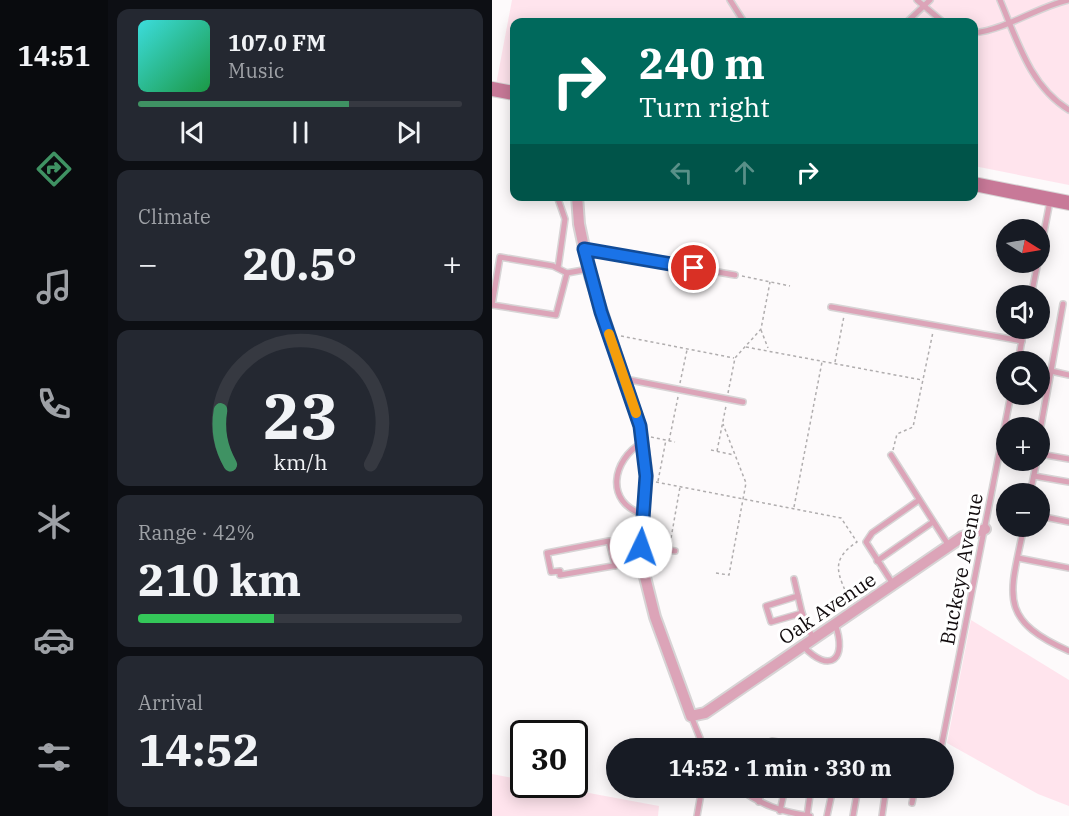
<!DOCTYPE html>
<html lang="en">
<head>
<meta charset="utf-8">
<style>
  body { margin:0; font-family:"IBM Plex Serif",serif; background:#242831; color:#f1f3f6; height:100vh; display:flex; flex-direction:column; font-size:22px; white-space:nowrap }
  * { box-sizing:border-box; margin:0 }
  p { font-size:20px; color:#9ea1a6 }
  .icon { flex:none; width:33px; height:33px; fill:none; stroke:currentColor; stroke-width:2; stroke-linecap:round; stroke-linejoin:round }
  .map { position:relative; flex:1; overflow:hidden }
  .sheet { display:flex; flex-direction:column; gap:9px; padding:9px; background:#0d0f14; width:384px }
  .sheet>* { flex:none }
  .top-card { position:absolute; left:18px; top:18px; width:468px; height:183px; border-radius:12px; box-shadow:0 3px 15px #0003; background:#00695c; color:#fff; overflow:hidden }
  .needle { width:39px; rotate:101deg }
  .fabs { position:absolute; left:504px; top:219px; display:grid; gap:12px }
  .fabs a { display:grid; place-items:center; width:54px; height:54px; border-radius:50%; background:#171b24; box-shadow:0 3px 15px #0003; font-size:30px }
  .speed { position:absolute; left:18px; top:720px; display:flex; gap:12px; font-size:30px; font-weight:700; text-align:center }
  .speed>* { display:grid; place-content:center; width:78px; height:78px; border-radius:50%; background:#171b24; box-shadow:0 3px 15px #0003; line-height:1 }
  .speed .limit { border:3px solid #111; border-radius:9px; background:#fff; color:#111 }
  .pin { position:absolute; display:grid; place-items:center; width:51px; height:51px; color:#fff; margin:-26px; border:3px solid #fff; border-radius:50%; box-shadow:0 2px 6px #0007 }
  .me { position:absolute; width:66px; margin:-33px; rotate:3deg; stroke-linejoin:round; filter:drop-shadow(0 0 4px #0008) }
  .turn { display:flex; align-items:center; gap:21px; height:126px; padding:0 30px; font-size:27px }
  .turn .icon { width:78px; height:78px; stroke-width:2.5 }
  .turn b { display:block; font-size:42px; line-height:51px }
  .lanes { display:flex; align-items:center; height:57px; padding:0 30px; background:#0003; justify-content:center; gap:30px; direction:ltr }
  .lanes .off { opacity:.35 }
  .big { font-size:45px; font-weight:800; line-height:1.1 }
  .sheet .card { flex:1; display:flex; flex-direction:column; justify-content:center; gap:9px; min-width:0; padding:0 21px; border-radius:12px; background:#242831 }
  .sheet .dial { align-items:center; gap:0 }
  .dial svg { height:156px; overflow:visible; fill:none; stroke:#363941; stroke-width:7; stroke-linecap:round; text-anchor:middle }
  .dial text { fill:#f1f3f6; stroke:none }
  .song { display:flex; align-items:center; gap:18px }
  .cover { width:72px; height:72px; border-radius:9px; background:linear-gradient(135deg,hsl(180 70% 55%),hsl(140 70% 35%)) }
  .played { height:6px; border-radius:3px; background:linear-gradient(90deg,#3f9263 65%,#363941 65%) }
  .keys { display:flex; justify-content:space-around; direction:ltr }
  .heat { display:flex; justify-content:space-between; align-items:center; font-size:33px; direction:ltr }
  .charge { height:9px; border-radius:4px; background:linear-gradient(90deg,#34c759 42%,#363941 0) }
  .trip { position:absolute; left:114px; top:738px; width:348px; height:60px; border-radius:30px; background:#171b24; box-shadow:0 3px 15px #0003; font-weight:800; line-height:60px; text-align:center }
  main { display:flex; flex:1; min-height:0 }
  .menu { display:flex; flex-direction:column; width:108px; justify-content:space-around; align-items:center; background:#090b0e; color:#9ea1a6 }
  .menu .icon { width:42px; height:42px }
  .menu .selected { color:#3f9263 }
  .menu b { font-size:27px; color:#f1f3f6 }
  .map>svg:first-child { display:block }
  .green { fill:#ffe4ed }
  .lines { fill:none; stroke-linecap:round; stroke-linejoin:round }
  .service-casing { stroke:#d7d4d5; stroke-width:8 }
  .minor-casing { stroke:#d7d4d5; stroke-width:14 }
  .secondary-casing { stroke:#d7d4d5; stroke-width:16 }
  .path { stroke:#b0adae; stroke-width:1.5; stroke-dasharray:3 3; stroke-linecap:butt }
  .service { stroke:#dca4b8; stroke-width:5 }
  .minor { stroke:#dca4b8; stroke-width:10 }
  .secondary { stroke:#c87998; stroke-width:14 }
  .route-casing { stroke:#114b97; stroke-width:15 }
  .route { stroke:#1a73e8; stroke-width:10 }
  .slow { stroke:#f59e0b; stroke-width:10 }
  .labels { text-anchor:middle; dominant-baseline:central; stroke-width:6; stroke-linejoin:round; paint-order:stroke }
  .street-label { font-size:20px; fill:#110b0d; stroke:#fff }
</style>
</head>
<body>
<main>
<nav class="menu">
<b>14:51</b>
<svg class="icon selected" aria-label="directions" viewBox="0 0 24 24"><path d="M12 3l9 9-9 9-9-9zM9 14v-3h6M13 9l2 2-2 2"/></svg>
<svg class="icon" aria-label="music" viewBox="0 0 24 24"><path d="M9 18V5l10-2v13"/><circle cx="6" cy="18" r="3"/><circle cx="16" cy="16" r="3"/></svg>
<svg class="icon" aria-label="phone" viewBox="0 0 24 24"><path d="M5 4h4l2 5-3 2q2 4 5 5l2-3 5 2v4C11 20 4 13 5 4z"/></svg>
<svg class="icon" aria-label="climate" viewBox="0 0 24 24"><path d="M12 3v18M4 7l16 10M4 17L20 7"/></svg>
<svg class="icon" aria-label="car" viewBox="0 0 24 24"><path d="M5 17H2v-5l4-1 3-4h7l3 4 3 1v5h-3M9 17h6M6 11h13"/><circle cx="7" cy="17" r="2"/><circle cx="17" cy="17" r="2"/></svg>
<svg class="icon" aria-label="filters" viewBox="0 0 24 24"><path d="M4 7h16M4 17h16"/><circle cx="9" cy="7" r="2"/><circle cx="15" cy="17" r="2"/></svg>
</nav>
<section class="sheet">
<div class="card">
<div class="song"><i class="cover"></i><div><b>107.0 FM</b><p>Music</p></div></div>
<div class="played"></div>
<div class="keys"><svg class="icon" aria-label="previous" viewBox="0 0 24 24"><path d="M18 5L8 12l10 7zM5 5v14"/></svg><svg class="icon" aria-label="pause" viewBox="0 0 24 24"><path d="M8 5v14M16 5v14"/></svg><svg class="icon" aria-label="next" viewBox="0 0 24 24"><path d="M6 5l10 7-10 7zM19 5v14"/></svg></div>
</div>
<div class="card"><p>Climate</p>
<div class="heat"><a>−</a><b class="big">20.5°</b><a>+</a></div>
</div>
<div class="card dial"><svg viewBox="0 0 100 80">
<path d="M14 69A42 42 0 1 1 86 69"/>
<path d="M14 69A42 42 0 0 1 9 41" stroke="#3f9263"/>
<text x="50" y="56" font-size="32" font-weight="700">23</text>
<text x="50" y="72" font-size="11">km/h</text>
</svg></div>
<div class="card"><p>Range · 42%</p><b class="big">210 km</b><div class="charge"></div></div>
<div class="card"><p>Arrival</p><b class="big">14:52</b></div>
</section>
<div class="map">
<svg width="577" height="816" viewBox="0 0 577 816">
  <rect width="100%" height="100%" fill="#fdfafb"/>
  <!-- green -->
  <g class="green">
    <path d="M20 0H577V185L482 166V22H22V93L3 90Z"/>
    <path d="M479 620 577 680V806L546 794 455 743Z"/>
    <path d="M0 774 31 780 32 784 54 785 167 806 166 816H0Z"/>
  </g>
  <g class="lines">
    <defs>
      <g id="service">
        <path d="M238 0 252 22"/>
        <path d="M425 0 451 22"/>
        <path d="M508 0C525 40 538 86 577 110"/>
        <path d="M415 22 438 0"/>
        <path d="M482 33C515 29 543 8 576 0"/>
        <path d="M65 196 73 219 66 268"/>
        <path d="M92 249 243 275"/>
        <path d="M548 253 558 201"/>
        <path d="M539 296 546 262"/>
        <path d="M0 305 64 315 75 273 97 269"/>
        <path d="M0 305 8 257 61 266 75 273"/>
        <path d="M339 307 530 341"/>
        <path d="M526 362 532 328"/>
        <path d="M559 371 571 304"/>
        <path d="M133 379 251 402"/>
        <path d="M548 431 559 371 577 375"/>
        <path d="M151 442C119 460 113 503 151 514"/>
        <path d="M548 454 577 459"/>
        <path d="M399 455 457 546"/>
        <path d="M542 476 577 482"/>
        <path d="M538 494 545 460"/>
        <path d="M548 516 577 522"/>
        <path d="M532 526C519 592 503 619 577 651"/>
        <path d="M149 547 183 551"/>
        <path d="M526 558 577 568"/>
        <path d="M385 561 441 522"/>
        <path d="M123 566 117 541 55 553 59 572 68 571V575L150 561"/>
        <path d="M302 579 310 613 321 639"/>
        <path d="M401 584 374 542 380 533 427 500"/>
        <path d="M306 596 274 606 279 622 310 613"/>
        <path d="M311 646C338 675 356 659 343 624"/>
        <path d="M199 716 212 748"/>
        <path d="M277 748 280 741 318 748"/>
        <path d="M449 748 519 394"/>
        <path d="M246 788C269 805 290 812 318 816"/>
        <path d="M267 802 270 788"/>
        <path d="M420 803 423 788"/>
        <path d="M288 811 293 788"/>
        <path d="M205 816 210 788"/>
        <path d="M315 816 319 788"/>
        <path d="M335 816 341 788"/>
        <path d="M361 816 366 788"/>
        <path d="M390 816 394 788"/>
      </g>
      <path id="minor" d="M85 196 87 224 98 276 148 426 155 476 148 541 151 569 163 617 199 716 213 713 470 537 493 529"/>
      <g id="secondary">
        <path d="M0 89 22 93"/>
        <path d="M482 184 577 203"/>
      </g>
    </defs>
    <!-- service casing -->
    <use href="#service" class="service-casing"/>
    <!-- minor casing -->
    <use href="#minor" class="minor-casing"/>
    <!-- secondary casing -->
    <use href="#secondary" class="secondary-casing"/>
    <!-- path -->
    <g class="path">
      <path d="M250 276 298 286"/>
      <path d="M269 330 276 348"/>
      <path d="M129 336 242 358"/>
      <path d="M254 347 430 380"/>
      <path d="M343 362 352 316"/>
      <path d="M188 383 195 350"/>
      <path d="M236 393 243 358 269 329 278 282"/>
      <path d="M159 437 183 442"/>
      <path d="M177 441 186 397"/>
      <path d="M219 450 242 455"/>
      <path d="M401 450 405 434 421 427 441 332"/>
      <path d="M225 451 234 406"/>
      <path d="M166 481 174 440"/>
      <path d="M164 482 349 518 365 542C336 561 347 575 358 602"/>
      <path d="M302 507 330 362"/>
      <path d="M178 544 188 487"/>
      <path d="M224 573 237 575 254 483 231 424"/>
    </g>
    <!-- service -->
    <use href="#service" class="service"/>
    <!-- minor -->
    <use href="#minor" class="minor"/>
    <!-- secondary -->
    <use href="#secondary" class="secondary"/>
  </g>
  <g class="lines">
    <defs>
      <path id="route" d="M149 547 154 476 148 426 109 312 92 249 202 268"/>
    </defs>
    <!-- route casing -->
    <use href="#route" class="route-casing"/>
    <!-- route -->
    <use href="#route" class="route"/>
    <!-- slow -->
    <path class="slow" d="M117 334 144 413"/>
  </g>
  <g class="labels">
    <!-- street labels -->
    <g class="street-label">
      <text transform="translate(469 569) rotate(-79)">Buckeye Avenue</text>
      <text transform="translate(335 608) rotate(-34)">Oak Avenue</text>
    </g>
  </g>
</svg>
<div class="fabs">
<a><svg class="needle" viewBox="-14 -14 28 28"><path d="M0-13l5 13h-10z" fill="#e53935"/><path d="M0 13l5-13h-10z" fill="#9ea1a6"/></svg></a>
<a><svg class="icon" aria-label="sound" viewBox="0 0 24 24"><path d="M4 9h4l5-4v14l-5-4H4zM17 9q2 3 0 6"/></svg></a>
<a><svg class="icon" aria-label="search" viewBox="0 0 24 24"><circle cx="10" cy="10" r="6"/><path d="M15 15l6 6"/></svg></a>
<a>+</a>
<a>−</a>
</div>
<div class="speed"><div class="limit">30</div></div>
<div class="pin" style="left:202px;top:268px;background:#d93025"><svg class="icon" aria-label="arrive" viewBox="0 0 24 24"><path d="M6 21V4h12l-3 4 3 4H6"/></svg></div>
<svg class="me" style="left:149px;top:547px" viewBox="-20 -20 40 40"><circle r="19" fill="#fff"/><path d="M0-13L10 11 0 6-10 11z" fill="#1a73e8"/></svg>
<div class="trip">14:52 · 1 min · 330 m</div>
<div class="top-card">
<div class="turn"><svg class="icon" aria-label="right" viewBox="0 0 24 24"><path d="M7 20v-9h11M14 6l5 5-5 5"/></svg><div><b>240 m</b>Turn right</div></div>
<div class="lanes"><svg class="icon off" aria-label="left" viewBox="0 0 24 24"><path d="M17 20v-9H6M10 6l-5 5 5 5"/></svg><svg class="icon off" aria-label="ahead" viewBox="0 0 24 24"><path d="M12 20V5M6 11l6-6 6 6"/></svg><svg class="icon" aria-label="right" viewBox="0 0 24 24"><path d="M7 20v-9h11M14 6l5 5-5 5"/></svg></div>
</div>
</div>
</main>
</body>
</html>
